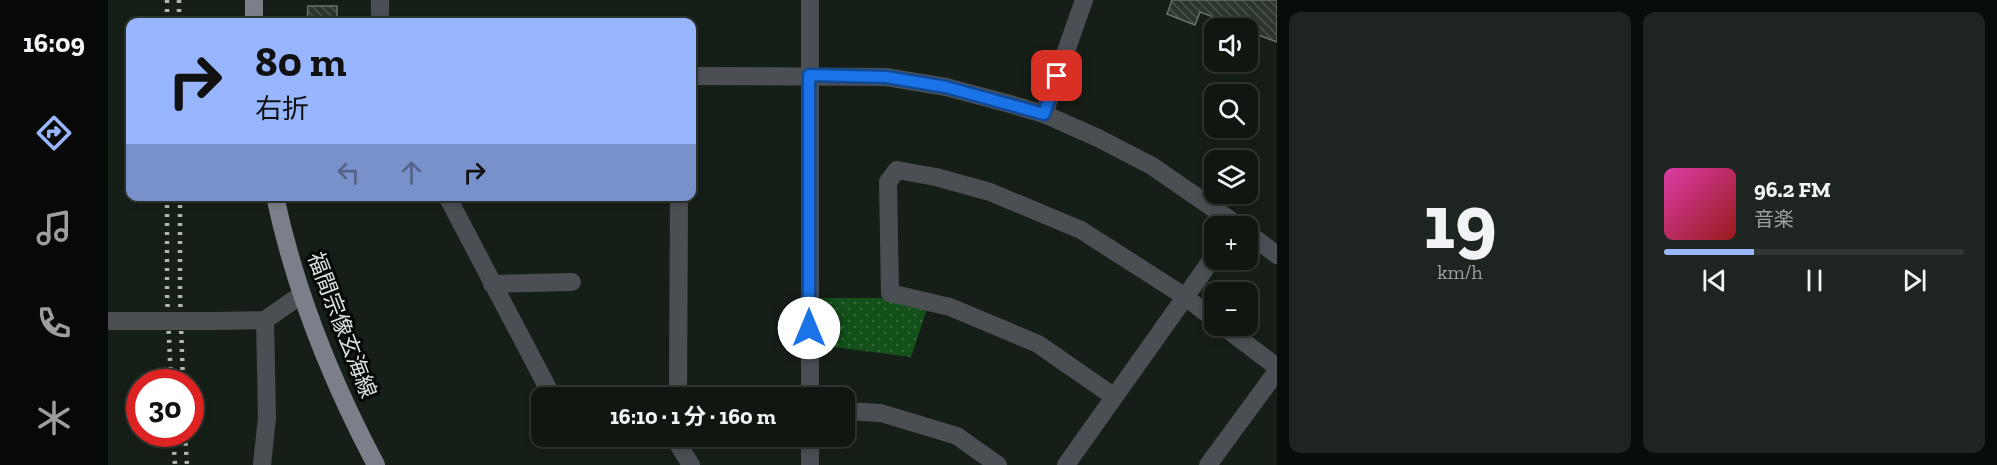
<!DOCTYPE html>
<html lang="ja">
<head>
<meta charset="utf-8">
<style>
  body { margin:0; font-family:"Zilla Slab","Noto Sans JP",serif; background:#1e241f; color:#f1f3f6; height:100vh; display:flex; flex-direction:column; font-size:22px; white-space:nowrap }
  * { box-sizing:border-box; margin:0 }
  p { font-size:20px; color:#9c9f9f }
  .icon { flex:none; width:33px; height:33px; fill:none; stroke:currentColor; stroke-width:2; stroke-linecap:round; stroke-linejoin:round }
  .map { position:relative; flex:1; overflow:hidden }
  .details { display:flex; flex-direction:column; gap:12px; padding:12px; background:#090d09; width:720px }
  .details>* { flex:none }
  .banner { position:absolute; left:18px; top:18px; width:570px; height:183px; border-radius:12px; box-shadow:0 3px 9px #0003,0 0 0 2px #303631; background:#97b6fd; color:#111; overflow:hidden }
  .tools { position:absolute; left:1096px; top:18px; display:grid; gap:12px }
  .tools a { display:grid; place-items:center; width:54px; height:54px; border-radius:12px; background:#101711; box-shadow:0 3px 9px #0003,0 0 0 2px #303631; font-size:30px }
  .speed { position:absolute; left:18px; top:369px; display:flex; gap:12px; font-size:30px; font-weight:700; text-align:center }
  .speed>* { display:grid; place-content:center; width:78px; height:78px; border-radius:50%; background:#101711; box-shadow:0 3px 9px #0003,0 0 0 2px #303631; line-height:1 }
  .speed .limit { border:9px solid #d22; background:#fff; color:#111 }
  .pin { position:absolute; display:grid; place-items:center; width:51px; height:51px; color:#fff; margin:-26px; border-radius:12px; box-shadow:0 3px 9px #0006 }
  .me { position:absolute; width:66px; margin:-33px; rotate:0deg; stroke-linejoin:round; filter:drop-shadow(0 0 4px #0008) }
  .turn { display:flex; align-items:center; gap:21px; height:126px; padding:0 30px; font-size:27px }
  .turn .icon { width:78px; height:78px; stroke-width:2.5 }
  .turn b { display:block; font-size:42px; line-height:51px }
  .lanes { display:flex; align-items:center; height:57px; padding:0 30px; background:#0003; justify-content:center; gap:30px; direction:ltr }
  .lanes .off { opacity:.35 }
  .details .tile { flex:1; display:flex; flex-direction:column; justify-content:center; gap:9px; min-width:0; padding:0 21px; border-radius:12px; background:#1e241f }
  .details .dial { align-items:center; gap:0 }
  .dial b { font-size:78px; line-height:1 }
  .song { display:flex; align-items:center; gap:18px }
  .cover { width:72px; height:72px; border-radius:9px; background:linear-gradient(135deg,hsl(320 70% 55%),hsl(0 70% 35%)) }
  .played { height:6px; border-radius:3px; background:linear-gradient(90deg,#97b6fd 30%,#303631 30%) }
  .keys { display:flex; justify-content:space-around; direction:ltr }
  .details .tiles { flex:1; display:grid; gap:12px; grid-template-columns:repeat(2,1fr) }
  .trip { position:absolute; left:423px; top:387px; width:324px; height:60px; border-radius:12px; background:#101711; box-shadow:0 3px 9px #0003,0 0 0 2px #303631; font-weight:700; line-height:60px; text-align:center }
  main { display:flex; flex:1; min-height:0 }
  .menu { display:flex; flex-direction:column; width:108px; justify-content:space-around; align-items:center; background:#060907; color:#9c9f9f }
  .menu .icon { width:42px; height:42px }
  .menu .current { color:#97b6fd }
  .menu b { font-size:27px; color:#f1f3f6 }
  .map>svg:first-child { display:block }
  .park { fill:url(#park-dots) }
  .building { fill:url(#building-back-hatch); stroke:#677267; stroke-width:1.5 }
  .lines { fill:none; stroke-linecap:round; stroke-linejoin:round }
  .minor { stroke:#4b4e53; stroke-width:18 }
  .major { stroke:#7a7f8a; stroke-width:18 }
  .rail { stroke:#b0b6b0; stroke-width:4.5; stroke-dasharray:3 6; stroke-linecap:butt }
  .minor-bridge { stroke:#4b4e53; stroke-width:18 }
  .route-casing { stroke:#114b97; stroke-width:15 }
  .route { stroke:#1a73e8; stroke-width:10 }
  .labels { text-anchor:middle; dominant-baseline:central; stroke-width:6; stroke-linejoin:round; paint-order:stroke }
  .street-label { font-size:22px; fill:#dae0da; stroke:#050805 }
</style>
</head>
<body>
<main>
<nav class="menu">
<b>16:09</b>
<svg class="icon current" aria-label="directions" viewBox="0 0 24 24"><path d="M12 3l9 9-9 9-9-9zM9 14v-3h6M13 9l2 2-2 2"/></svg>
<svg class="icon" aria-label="music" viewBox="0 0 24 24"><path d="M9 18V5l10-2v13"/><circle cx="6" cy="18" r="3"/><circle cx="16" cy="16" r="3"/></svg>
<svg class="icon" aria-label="phone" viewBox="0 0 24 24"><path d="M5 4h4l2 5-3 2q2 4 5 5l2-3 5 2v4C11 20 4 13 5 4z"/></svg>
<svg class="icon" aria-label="climate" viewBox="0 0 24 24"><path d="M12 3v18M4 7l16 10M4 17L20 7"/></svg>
</nav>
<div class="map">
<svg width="1169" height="465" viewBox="0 0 1169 465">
  <defs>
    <pattern id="park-dots" width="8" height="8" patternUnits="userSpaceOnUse" patternTransform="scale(1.5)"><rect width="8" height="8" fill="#13501a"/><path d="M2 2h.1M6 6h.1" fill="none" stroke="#35693b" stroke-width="1.8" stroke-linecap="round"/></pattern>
    <pattern id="building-back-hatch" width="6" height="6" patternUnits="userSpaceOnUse" patternTransform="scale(1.5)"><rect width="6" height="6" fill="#2c362c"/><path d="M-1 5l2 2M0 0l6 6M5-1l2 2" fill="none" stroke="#4a534a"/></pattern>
  </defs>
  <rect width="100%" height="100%" fill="#161f17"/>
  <!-- park -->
  <path class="park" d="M709 298H774L819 309 803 357 710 345Z"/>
  <!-- building -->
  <g class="building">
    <path d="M1064 0H1169V42L1140 31V28H1134L1092 12 1087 25 1059 14Z"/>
    <path d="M200 6H229V22H199Z"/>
  </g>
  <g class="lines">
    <!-- minor -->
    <g class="minor">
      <path d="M702 0V398"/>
      <path d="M272 22V0"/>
      <path d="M584 76 778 77 838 87 902 104 936 114 990 138 1044 166 1131 226"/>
      <path d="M936 114 976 0"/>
      <path d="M339 196 445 398"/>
      <path d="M1140 233 1169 255"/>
      <path d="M384 284 464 282"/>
      <path d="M0 321H24"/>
      <path d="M105 321 157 320 193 295"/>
      <path d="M1115 326 1169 367"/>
      <path d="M1005 396 930 344 842 307 782 293 780 182 789 170 828 177 882 192 973 230 1076 296 1107 320"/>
      <path d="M570 398 571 196"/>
      <path d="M736 411 773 413 849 436 890 465"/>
      <path d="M570 436V444L583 465"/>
      <path d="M702 436V465"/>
      <path d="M154 465 159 418 157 320"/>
      <path d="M958 465 1107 255"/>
      <path d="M1100 465 1169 371"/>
    </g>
    <!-- major -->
    <g class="major">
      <path d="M146 0V22"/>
      <path d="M167 196C187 291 223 380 268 465"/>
    </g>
    <!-- rail -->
    <g class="rail">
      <path d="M59 0V22"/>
      <path d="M71 0V22"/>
      <path d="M59 196V294L63 382"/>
      <path d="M72 196V295L75 382"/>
      <path d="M65 434 67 465"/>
      <path d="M77 434 79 465"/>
    </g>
    <!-- minor-bridge -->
    <path class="minor-bridge" d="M24 321H105"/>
  </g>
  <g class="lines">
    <defs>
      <path id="route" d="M701 328V75L778 77 838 87 936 114 949 76"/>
    </defs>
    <!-- route casing -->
    <use href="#route" class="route-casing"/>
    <!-- route -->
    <use href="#route" class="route"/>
  </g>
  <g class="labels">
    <!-- street labels -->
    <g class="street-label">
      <text transform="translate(234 325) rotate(69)">福間宗像玄海線</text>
    </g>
  </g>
</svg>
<div class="tools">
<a><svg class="icon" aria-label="sound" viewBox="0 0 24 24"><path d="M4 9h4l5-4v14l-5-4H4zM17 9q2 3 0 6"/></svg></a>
<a><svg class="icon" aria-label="search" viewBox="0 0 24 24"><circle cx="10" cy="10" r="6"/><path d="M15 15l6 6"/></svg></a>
<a><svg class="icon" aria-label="layers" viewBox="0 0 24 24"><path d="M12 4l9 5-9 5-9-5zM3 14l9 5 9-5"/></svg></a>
<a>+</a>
<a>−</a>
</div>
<div class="speed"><div class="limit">30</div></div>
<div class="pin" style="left:949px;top:76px;background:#d93025"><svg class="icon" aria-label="arrive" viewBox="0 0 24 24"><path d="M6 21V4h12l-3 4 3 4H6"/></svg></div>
<svg class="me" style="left:701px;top:328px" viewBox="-20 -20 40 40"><circle r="19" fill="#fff"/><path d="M0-13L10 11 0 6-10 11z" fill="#1a73e8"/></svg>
<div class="trip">16:10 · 1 分 · 160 m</div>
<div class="banner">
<div class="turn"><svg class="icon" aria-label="right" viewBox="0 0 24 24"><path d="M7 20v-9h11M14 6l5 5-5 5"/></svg><div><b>80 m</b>右折</div></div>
<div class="lanes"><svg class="icon off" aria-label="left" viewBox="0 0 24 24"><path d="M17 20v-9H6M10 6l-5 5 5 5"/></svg><svg class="icon off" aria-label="ahead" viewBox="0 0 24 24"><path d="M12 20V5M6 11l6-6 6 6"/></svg><svg class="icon" aria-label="right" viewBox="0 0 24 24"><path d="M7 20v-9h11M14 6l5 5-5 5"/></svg></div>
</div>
</div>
<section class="details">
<div class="tiles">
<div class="tile dial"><b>19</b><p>km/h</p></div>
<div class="tile">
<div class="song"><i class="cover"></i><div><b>96.2 FM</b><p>音楽</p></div></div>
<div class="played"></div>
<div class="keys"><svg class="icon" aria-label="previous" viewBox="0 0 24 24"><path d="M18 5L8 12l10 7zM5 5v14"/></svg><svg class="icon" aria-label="pause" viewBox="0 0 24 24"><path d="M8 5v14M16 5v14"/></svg><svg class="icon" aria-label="next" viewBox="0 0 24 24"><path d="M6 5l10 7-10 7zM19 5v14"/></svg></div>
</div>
</div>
</section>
</main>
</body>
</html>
